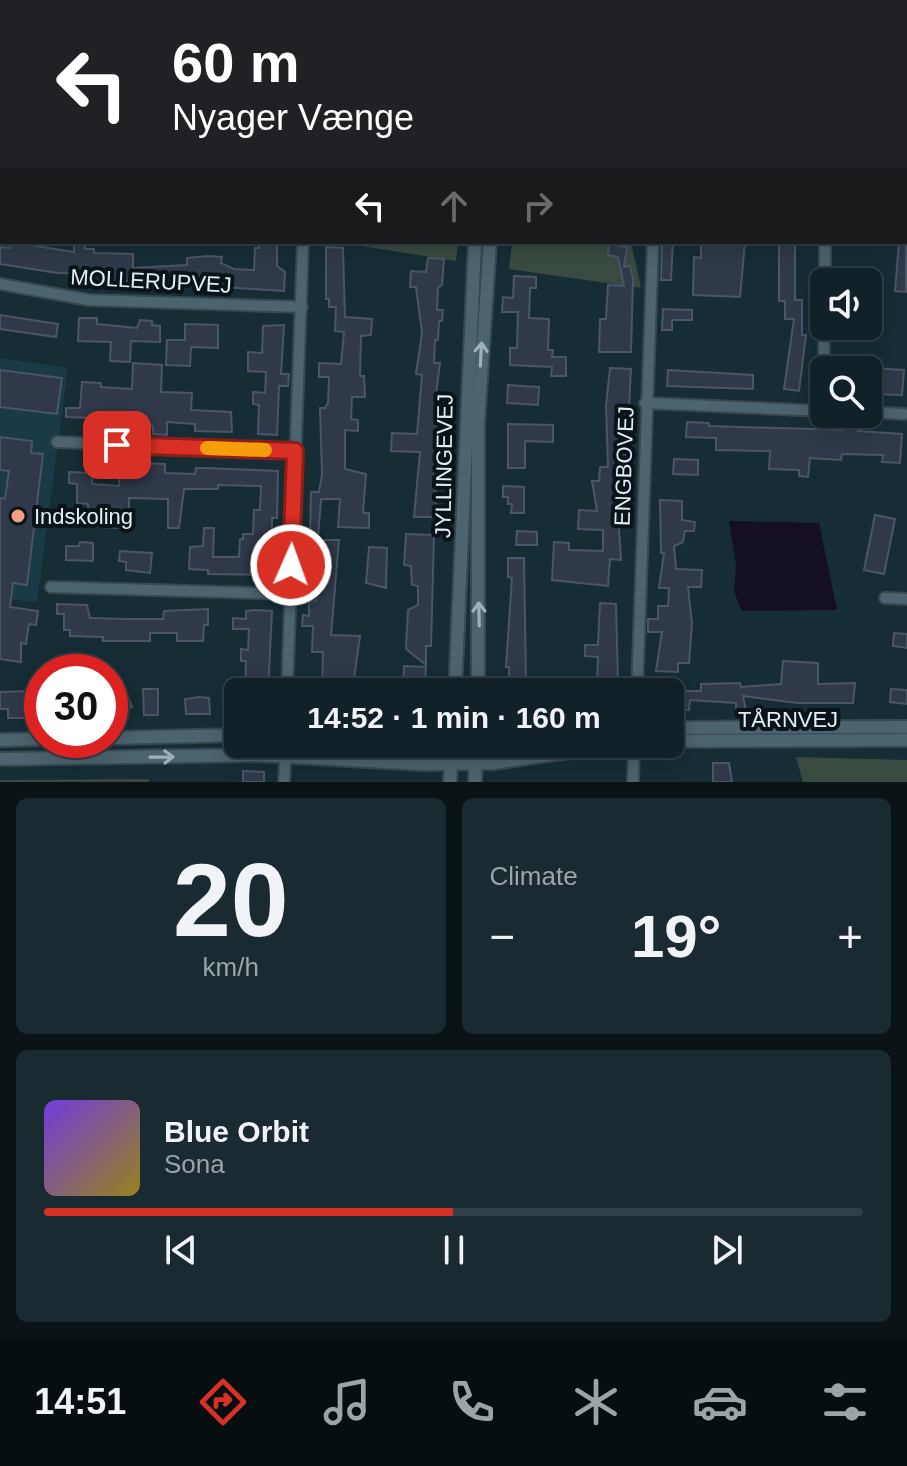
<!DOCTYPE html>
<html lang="en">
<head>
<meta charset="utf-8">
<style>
  body { margin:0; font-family:Arial,sans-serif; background:#192a30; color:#f1f3f6; height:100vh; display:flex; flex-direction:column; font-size:30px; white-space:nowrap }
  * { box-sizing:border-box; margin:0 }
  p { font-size:26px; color:#9ca4a8 }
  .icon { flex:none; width:44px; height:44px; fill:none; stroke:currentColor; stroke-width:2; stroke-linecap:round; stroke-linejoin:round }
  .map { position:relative; height:782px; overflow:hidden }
  .sheet { display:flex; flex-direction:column; gap:16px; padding:16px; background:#091316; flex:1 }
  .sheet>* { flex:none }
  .banner { position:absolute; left:0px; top:0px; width:908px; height:244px; box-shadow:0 4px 20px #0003,0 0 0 2px #303f45; background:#202124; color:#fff; overflow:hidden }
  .fabs { position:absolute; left:810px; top:268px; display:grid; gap:16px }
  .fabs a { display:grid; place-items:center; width:72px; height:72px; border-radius:12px; background:#102228; box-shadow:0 4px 20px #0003,0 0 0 2px #303f45; font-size:40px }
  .speed { position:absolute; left:24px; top:654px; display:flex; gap:16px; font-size:40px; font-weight:700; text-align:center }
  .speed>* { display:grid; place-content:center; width:104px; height:104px; border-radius:50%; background:#102228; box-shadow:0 4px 20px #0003,0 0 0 2px #303f45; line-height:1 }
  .speed .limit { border:12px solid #d22; background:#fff; color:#111 }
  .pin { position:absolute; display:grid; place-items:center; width:68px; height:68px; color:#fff; margin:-34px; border-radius:16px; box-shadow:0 4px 12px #0006 }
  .me { position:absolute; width:88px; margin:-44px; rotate:2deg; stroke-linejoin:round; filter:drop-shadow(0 0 6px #0008) }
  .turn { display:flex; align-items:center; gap:28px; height:168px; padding:0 40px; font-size:36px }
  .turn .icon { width:104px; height:104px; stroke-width:2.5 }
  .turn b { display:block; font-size:56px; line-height:68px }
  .lanes { display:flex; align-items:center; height:76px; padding:0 40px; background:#0003; justify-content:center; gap:40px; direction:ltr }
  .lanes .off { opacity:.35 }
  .big { font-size:60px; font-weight:700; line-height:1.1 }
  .sheet .tile { flex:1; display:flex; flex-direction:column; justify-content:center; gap:12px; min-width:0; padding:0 28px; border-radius:12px; background:#192a30 }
  .sheet .dial { align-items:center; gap:0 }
  .dial b { font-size:104px; line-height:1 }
  .song { display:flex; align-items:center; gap:24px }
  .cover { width:96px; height:96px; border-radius:12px; background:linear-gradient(135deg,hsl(260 70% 55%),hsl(50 70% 35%)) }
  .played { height:8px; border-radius:4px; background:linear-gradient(90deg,#d93025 50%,#303f45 50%) }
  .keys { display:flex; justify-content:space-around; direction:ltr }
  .heat { display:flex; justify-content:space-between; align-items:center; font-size:44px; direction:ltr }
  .sheet .tiles { flex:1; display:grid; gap:16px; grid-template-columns:1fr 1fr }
  .tile:last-child { grid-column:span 2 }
  .trip { position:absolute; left:224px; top:678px; width:460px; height:80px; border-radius:12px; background:#102228; box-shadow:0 4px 20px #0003,0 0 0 2px #303f45; font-weight:700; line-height:80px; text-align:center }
  .menu { display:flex; height:128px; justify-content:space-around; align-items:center; background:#060e10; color:#9ca4a8 }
  .menu .icon { width:56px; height:56px }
  .menu .selected { color:#d93025 }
  .menu b { font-size:36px; color:#f1f3f6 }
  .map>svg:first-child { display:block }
  .built { fill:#1b3a47 }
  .green { fill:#394b40 }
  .water { fill:#150f24 }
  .building { fill:#2f394a; stroke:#4b5568; stroke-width:2 }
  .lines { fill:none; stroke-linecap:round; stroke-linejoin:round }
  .minor-casing { stroke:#374951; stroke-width:14 }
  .tertiary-casing { stroke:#374951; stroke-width:16 }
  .minor { stroke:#4c646f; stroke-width:10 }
  .tertiary { stroke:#4c646f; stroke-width:12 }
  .oneway { stroke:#9eb0b9 }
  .route-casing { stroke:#8d1f18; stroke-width:20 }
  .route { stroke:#d93025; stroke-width:14 }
  .slow { stroke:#f59e0b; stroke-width:14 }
  .poi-dot { fill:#f39f84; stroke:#0a1418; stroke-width:3 }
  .labels { text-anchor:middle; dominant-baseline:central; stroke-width:8; stroke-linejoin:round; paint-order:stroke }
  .street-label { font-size:22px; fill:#e1eff5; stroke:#0a1418 }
  .poi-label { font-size:22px; fill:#e1eff5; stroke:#0a1418; text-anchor:start }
</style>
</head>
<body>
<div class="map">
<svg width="907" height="782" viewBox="0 0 907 782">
  <rect width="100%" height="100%" fill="#162d36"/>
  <!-- built -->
  <path class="built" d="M0 358 68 368 37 602 0 598Z"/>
  <!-- green -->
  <g class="green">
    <path d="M361 0H485V2Z"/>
    <path d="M336 242H458L456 261Z"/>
    <path d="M512 242H631L641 288 509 269Z"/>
    <path d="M796 757 907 760V782H803Z"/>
    <path d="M149 779V782H0V780Z"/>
  </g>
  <!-- water -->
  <path class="water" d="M729 521 819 523 837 610 742 611 734 592 736 566Z"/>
  <!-- building -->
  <g class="building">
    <path d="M906 230V292L895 291 899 242H906Z"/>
    <path d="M11 242 74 252V242H85V249H94V253L133 254V268L187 265V258L208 256 222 257 221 263 234 269 254 270 255 248H259V242H277V266L285 272 284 291 130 281 112 283V274L57 273 0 264V247L10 248Z"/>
    <path d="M662 242H673L671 280H661Z"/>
    <path d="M701 242H745L740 297 693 295 694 257 701 258Z"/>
    <path d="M779 242H795V300H802V335H806L799 391 784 389 794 319H785V301H779Z"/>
    <path d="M609 244 627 247 624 267 630 266 633 279 631 352H599L600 319H606L608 285 624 286 618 257 608 255Z"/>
    <path d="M326 247 343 248 345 317 372 319 371 335 361 336 360 376H364L365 397H352L351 419 358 420V431L345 430V469L366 474 363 513H369V528L338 527 340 499H321L318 538H310L311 492H319L322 475 320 408H325L328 403 329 377H319V363L341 364 344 332 335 331 336 307H329V299H326Z"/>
    <path d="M428 258 444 259 442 285 438 288 437 310H443L442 321H439L438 340H435L434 363H440L435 403 438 404 437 425 448 426V440L437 439V453H434L436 517H414L420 452 391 451 392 433 417 434 422 375 416 374 422 333 416 287H410L411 271 426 272Z"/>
    <path d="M514 276 536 277V288H530L529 318 549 319 548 350H553L552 357H566V376H551L552 367 510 365V348H517L518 312H502L503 297 513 298Z"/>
    <path d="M868 297 880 298 879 332 868 331Z"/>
    <path d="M663 309 692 310V320H672V330H662Z"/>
    <path d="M0 315 58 324 56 337 0 329Z"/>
    <path d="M79 318H97V324L137 328 140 320 152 321V325L160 326V342L131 341 130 362 110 361 111 342 78 341Z"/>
    <path d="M185 324 218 325V348L191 347 190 366 166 365 167 340H185Z"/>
    <path d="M284 325 281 374H289L288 386H279L277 435 258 434 259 405 253 404V392L265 393 266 372 248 371V352L262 353 263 326Z"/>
    <path d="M133 363 162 365 161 392 192 393 191 410 231 412 232 432 195 431V424L167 422V435L153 434V426L115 427V414L95 413V418L66 417V408H80L82 382 101 383V387L132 389Z"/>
    <path d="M610 368 631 369 626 468 624 479H616L615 512H632L631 523H621L619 528 621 560 610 559 608 586 552 580 554 542 569 543V550L603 551V530L578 529 579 510 597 511 592 481H599L600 467H608L606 405Z"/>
    <path d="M874 368 904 370 902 395 868 394V379H873Z"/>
    <path d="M0 370 62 378 57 414 0 407Z"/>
    <path d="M668 370 753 375V389L667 386Z"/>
    <path d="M508 385 539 387 538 405 507 403Z"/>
    <path d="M844 420H858V431L902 434 900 463 882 462 883 455 842 454 841 460 810 458 808 477 799 476V470L769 469 770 451 716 450V438L686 437 687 422 709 423V426L843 430Z"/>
    <path d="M508 424 553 425V442L525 441V468H508Z"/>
    <path d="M0 437 32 441 31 453 43 454 27 585 13 583 10 607 38 611 36 625 29 624 26 644 21 643V662L0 659V498L5 499 9 471 0 470Z"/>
    <path d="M674 459 698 460V475L673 474Z"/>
    <path d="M120 462 165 464V473L195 474 196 468H204L278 471 277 518H272V575L208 574V570L189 569 190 547 203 546 204 528H214L213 557H239L240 539H243V534H253L254 510H260L261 486 218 485V489H184L179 528H168V499L129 498V528L98 527V513H88V504L77 503V484L69 483V472L93 473 92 484 119 486Z"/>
    <path d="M503 486 524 487V513H511L512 504H508V497H503Z"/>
    <path d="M660 500 682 501V520L695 522 694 531H685L683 542 674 546 676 569 702 570 701 587H688L692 623 689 663H678V672L656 671 662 632H648V619H658V606H668L669 588H659L664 553H661Z"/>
    <path d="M875 515 895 519 884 574 864 570Z"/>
    <path d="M517 531 537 532V545H516Z"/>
    <path d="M406 534 434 535 431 646H426V665L406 649 408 610 418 605V586L412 585 411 566 404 565Z"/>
    <path d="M324 540H339L331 635 360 636 353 686 322 687 323 652H312L313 626H302L303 615 309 616V602L316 601Z"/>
    <path d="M80 542 93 543V561L66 560V546H79Z"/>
    <path d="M369 547 387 548 386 588 366 583Z"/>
    <path d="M120 551 152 553 150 573 126 570V562L119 561Z"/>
    <path d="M508 558H524L526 683 509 682V667H506L512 578 508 577Z"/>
    <path d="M600 603 616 604 618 684H597L598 657 585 656V645H598Z"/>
    <path d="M57 604 87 605 90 618 127 619H163L164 611 208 609V625H204L203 641H177V633H150V641H103V637L70 636V630H64V614H57Z"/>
    <path d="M255 610 272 611 268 692H245L246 661H241V649L248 650 249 629H233V618L246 619V611Z"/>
    <path d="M894 633 907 634V648L893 646Z"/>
    <path d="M783 661 818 663V684L855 683 853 703H798L743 696 746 710 736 711V703L690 700 689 710 670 709V691H701V684L740 683 741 687 781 684Z"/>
    <path d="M404 666 426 667 425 684 403 685Z"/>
    <path d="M125 689 132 707 110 715V695Z"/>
    <path d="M143 689H158V715H144Z"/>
    <path d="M891 689 907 690V704L890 702Z"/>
    <path d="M30 691V718H8V709H0V692Z"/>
    <path d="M199 697 209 698 210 714H186L185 699Z"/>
    <path d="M713 763H729L732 782H713Z"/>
    <path d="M243 771 264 772V782H243Z"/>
  </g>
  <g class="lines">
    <defs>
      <g id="minor">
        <path d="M97 0 106 2"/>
        <path d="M766 0 770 2"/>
        <path d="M17 2 18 0"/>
        <path d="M306 2V0"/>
        <path d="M724 2 729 0"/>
        <path d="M0 108H2"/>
        <path d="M906 145 907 146"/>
        <path d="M825 282V242"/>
        <path d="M0 284 89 300 302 307"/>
        <path d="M645 403 824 411"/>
        <path d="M824 411V326"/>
        <path d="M868 412 904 414"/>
        <path d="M57 442 295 451"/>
        <path d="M51 587 290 594"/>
        <path d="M885 598 907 599"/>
        <path d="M287 692 303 242"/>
        <path d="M637 692 653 242"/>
        <path d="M284 782 286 744"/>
        <path d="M633 782 634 744"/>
      </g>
      <g id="tertiary">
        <path d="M502 2V0"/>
        <path d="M519 2 520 0"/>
        <path d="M455 692 475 242"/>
        <path d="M478 692V423L490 242"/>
        <path d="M670 728 907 727"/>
        <path d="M110 738 238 735"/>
        <path d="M0 740 42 739"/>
        <path d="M670 741 907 740"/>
        <path d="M0 759 257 755 424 764 493 763 625 744"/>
        <path d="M451 763C476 739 521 749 554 744"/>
        <path d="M450 782 452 744"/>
        <path d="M475 782 476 755"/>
      </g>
    </defs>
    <!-- minor casing -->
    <use href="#minor" class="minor-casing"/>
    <!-- tertiary casing -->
    <use href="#tertiary" class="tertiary-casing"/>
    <!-- minor -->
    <use href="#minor" class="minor"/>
    <!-- tertiary -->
    <use href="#tertiary" class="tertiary"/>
  </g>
  <!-- one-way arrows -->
  <defs><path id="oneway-shaft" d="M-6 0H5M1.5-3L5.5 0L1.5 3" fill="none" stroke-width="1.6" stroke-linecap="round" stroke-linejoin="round" transform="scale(2)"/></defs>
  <g class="oneway">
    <use href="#oneway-shaft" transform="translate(481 354) rotate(-87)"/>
    <use href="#oneway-shaft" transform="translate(479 614) rotate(-91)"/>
    <use href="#oneway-shaft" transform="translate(162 757) rotate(-1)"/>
  </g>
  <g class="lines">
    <defs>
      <path id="route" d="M117 445 295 451 291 565"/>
    </defs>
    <!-- route casing -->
    <use href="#route" class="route-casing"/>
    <!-- route -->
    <use href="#route" class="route"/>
    <!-- slow -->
    <path class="slow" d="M207 448 265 450"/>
  </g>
  <!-- markers -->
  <circle class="poi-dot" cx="18" cy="516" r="8"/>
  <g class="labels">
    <!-- street labels -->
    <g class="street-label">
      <text transform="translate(151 281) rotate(3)">MOLLERUPVEJ</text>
      <text transform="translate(444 466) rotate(-89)">JYLLINGEVEJ</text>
      <text transform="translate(624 466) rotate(-88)">ENGBOVEJ</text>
      <text x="788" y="719">TÅRNVEJ</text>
    </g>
    <!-- poi labels -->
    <g class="poi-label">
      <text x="34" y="516">Indskoling</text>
    </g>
  </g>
</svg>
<div class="fabs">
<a><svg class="icon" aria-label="sound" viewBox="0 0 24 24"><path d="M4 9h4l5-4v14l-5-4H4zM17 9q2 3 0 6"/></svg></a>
<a><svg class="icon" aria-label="search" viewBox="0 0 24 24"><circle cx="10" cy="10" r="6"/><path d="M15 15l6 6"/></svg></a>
</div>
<div class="speed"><div class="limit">30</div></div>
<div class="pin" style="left:117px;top:445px;background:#d93025"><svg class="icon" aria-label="arrive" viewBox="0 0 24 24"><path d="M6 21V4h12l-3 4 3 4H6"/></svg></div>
<svg class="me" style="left:291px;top:565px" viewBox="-20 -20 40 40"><circle r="17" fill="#d93025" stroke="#fff" stroke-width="3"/><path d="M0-11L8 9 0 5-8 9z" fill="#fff"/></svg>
<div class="trip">14:52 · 1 min · 160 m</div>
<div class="banner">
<div class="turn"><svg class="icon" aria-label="left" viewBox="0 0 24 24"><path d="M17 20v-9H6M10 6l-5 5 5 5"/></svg><div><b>60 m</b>Nyager Vænge</div></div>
<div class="lanes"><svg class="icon" aria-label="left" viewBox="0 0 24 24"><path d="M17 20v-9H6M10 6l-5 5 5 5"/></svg><svg class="icon off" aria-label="ahead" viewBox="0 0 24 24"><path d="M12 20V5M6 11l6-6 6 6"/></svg><svg class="icon off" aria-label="right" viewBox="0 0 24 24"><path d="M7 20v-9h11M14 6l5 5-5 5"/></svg></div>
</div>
</div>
<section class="sheet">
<div class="tiles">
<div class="tile dial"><b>20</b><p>km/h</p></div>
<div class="tile"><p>Climate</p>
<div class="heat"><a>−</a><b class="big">19°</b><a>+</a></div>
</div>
<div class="tile">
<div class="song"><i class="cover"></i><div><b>Blue Orbit</b><p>Sona</p></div></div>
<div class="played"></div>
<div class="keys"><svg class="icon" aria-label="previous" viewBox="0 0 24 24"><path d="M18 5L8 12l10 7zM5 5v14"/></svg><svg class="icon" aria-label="pause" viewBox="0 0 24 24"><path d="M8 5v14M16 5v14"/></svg><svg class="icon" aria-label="next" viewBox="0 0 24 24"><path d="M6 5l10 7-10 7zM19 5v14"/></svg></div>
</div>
</div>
</section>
<nav class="menu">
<b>14:51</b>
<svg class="icon selected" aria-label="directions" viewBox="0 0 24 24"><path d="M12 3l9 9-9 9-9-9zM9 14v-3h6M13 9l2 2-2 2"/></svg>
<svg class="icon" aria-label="music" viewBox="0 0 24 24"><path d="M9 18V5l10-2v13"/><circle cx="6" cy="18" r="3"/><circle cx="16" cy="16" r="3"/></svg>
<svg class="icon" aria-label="phone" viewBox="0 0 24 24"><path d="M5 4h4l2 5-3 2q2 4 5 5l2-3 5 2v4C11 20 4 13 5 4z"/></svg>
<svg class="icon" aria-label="climate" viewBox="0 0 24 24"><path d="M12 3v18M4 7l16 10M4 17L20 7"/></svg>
<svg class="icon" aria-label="car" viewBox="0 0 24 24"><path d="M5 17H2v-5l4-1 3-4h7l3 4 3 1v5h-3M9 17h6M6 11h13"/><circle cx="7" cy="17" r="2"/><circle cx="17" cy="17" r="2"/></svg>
<svg class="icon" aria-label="filters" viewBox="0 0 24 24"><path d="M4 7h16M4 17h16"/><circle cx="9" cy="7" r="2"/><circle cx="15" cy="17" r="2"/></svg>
</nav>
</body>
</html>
